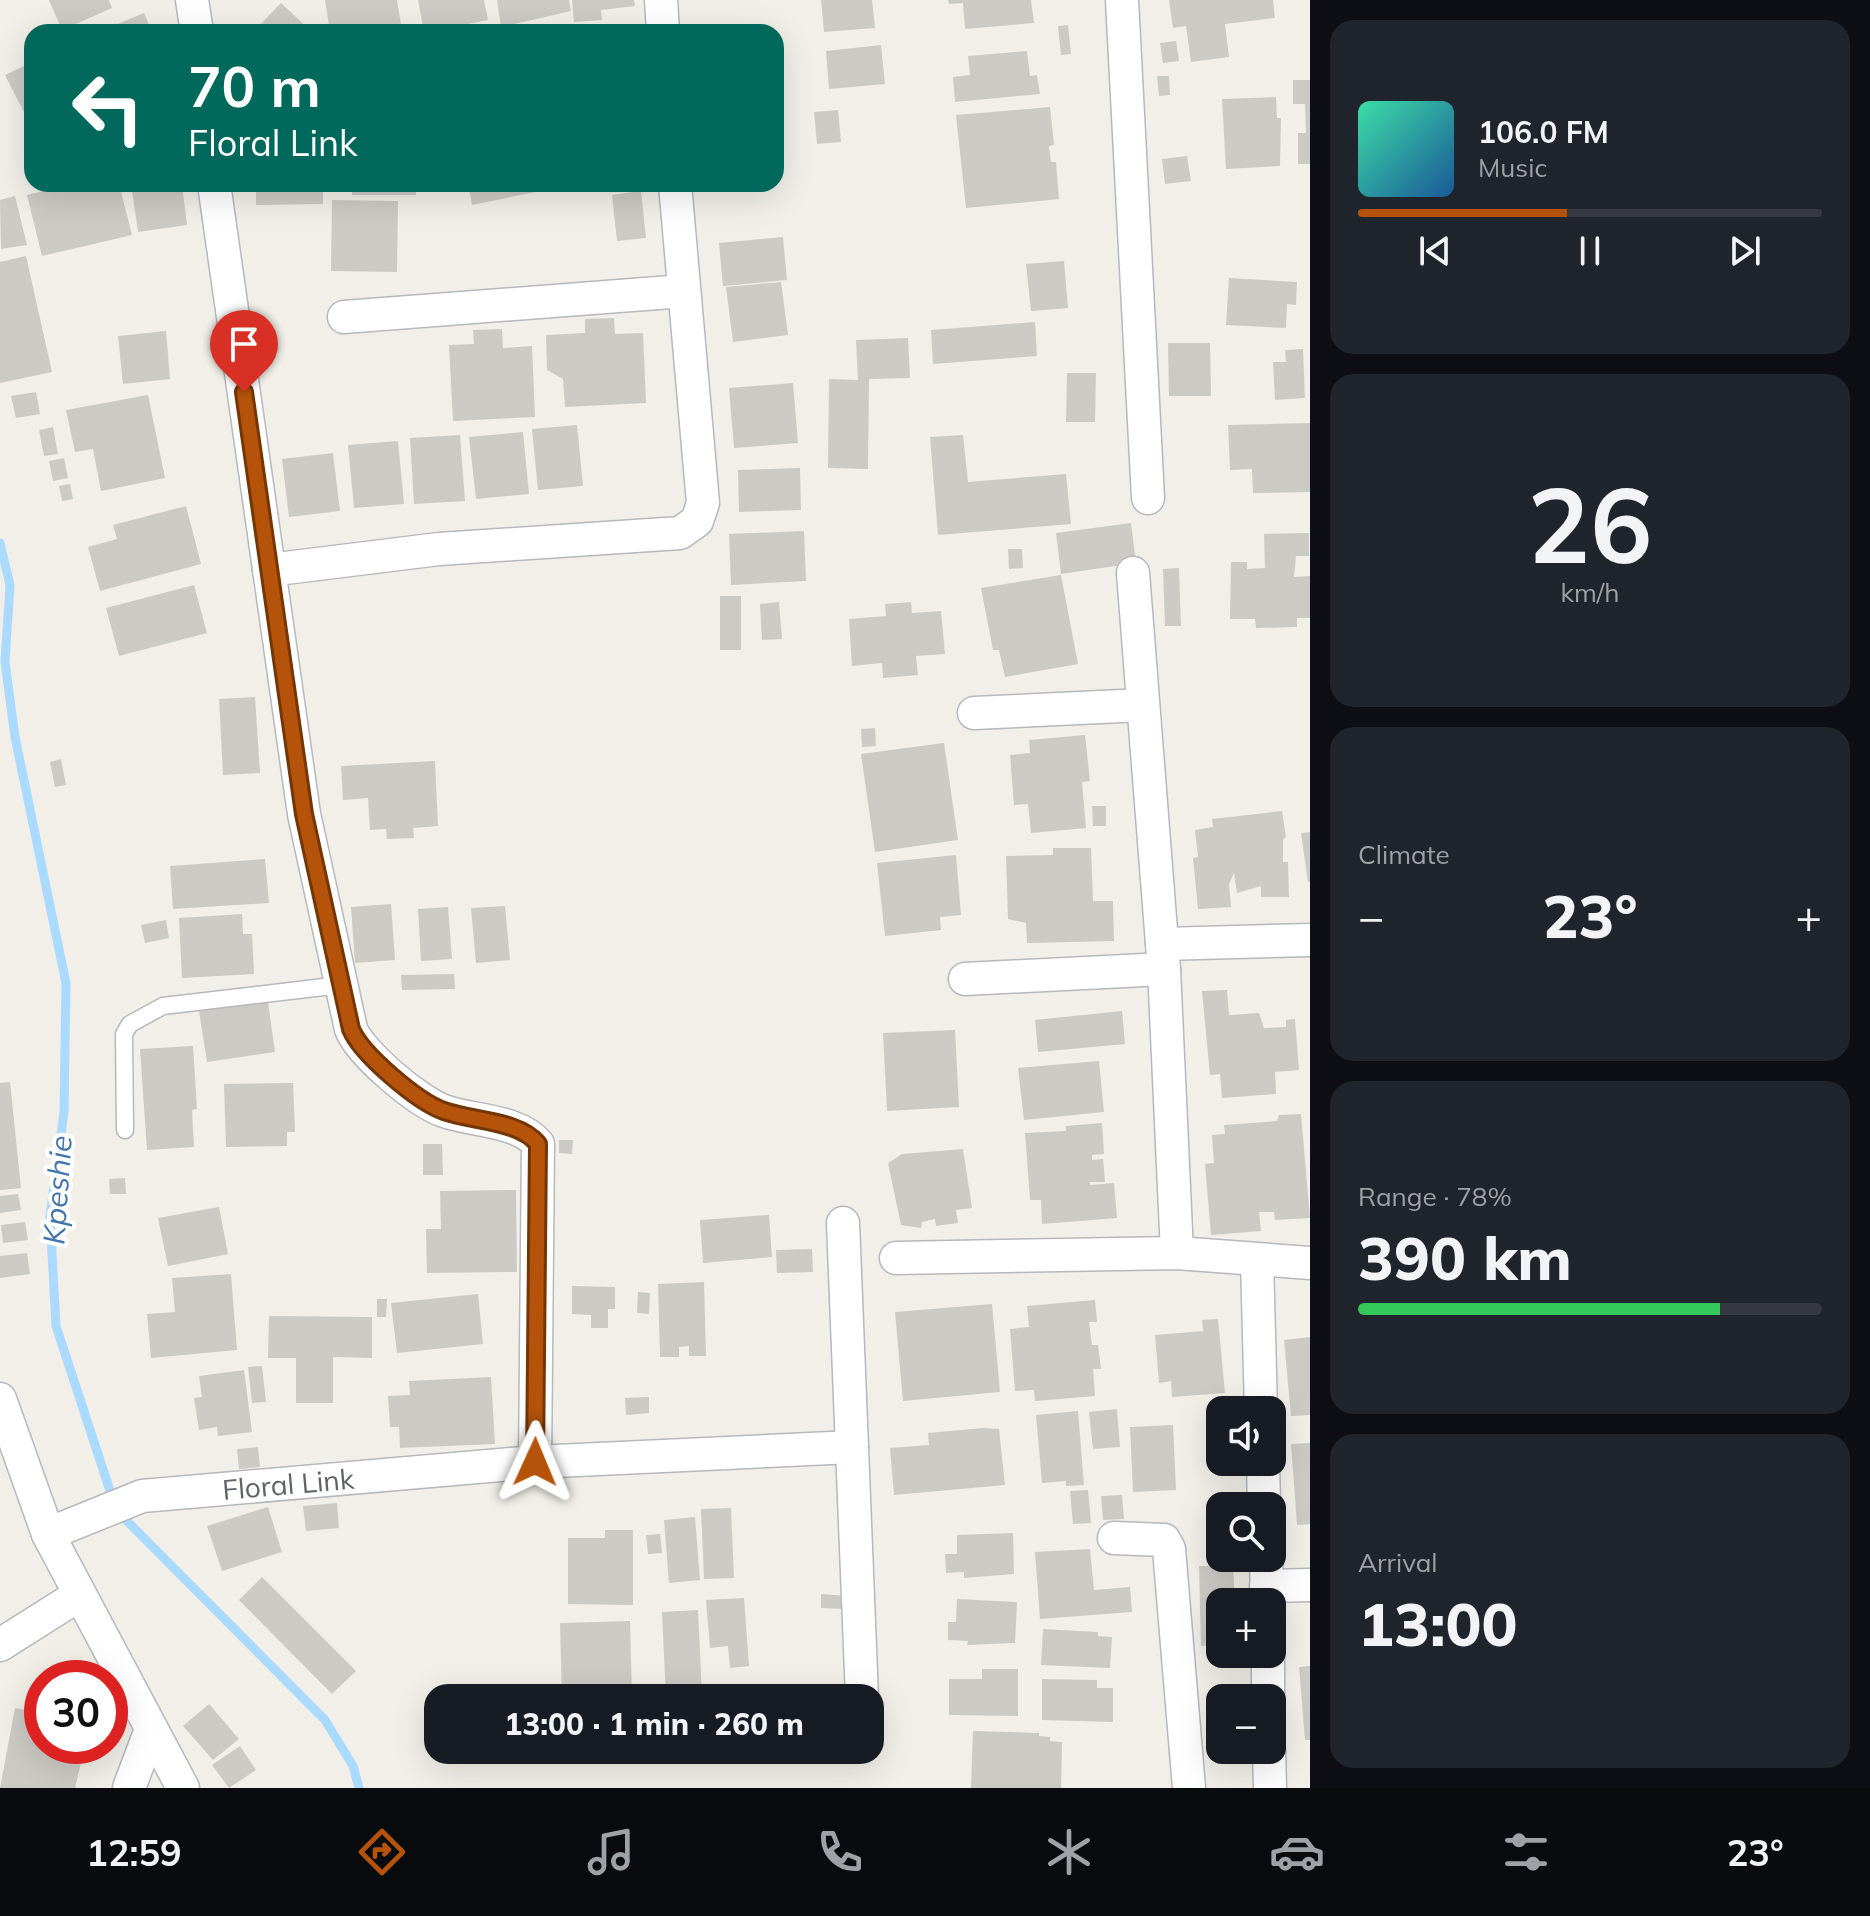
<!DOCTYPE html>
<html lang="en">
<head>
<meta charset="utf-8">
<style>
  body { margin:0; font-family:Mulish,sans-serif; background:#20242c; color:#f1f3f6; height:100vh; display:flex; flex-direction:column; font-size:30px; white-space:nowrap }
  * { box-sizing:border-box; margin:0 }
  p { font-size:26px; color:#9ea1a6 }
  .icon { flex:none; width:44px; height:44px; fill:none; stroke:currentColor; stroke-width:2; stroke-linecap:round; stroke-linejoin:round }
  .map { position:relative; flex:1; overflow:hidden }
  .drawer { display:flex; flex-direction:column; gap:20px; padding:20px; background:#0d0f14; width:560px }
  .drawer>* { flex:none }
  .guide { position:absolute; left:24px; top:24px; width:760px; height:168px; border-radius:24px; box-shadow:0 8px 32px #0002; background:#00695c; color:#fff; overflow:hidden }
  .fabs { position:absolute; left:1206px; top:1396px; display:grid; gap:16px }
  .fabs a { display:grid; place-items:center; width:80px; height:80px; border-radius:16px; background:#171b24; box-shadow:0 8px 32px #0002; font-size:40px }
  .speed { position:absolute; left:24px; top:1660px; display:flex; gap:16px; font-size:40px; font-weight:700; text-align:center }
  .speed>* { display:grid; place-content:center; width:104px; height:104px; border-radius:50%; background:#171b24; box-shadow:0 8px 32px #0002; line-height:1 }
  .speed .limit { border:12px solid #d22; background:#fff; color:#111 }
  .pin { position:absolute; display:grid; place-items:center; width:68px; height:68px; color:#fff; margin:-82px -34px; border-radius:50% 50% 50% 0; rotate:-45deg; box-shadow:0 0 8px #0007 }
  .pin .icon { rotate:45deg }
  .me { position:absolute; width:88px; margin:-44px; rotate:1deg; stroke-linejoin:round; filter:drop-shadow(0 0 6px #0008) }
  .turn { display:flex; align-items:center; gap:28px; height:168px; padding:0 32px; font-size:36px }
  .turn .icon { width:104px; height:104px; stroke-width:2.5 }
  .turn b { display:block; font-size:56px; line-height:68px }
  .big { font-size:60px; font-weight:800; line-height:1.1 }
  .drawer .card { flex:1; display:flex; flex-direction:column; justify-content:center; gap:12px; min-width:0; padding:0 28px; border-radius:24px; background:#20242c }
  .drawer .dial { align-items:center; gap:0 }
  .dial b { font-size:104px; line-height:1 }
  .song { display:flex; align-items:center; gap:24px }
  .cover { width:96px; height:96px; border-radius:12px; background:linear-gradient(135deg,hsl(160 70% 55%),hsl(210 70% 35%)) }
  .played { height:8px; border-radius:4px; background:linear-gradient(90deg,#b45309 45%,#363941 45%) }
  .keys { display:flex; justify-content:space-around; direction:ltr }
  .heat { display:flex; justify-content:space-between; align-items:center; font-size:44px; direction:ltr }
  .charge { height:12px; border-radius:6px; background:linear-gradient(90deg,#34c759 78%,#363941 0) }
  .trip { position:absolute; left:424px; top:1684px; width:460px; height:80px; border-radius:24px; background:#171b24; box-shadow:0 8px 32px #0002; font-weight:800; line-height:80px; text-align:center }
  .dock { display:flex; height:128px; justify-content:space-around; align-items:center; background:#090b0e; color:#9ea1a6 }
  .dock .icon { width:56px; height:56px }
  .dock .current { color:#b45309 }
  .dock b { font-size:36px; color:#f1f3f6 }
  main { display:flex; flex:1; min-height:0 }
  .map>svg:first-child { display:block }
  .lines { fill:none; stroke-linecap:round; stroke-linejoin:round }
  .stream { stroke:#aadaff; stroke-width:9 }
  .building { fill:#cccac5 }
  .service-casing { stroke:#b5b8bc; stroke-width:19 }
  .minor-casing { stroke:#b5b8bc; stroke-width:35 }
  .service { stroke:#fff; stroke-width:16 }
  .minor { stroke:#fff; stroke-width:32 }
  .route-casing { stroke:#753606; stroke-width:20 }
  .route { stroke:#b45309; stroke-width:14 }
  .labels { text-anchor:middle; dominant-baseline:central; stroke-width:8; stroke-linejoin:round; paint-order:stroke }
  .street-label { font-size:28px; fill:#5f6368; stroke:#fff }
  .water-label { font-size:30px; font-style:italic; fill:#4174aa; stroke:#fff }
</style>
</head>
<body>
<main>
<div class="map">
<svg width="1310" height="1788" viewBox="0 0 1310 1788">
  <rect width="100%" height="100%" fill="#f1efe8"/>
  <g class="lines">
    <!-- stream -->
    <g class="stream">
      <path d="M0 543 10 585 5 662 15 737 66 983 64 1112 50 1216 56 1326 113 1500"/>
      <path d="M119 1513 325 1720 353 1766 359 1788"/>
    </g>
  </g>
  <!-- building -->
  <g class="building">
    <path d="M49 0H109L112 8 62 30Z"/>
    <path d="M325 0H397L402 31 330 32Z"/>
    <path d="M418 0H484L488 20 452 27 453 32H424Z"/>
    <path d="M497 0H569L571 11 501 27Z"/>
    <path d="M572 0H634L635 6 601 10 602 20 574 22Z"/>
    <path d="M821 0H872L875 28 824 32Z"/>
    <path d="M948 0H1031L1034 23 965 29 963 3 949 4Z"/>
    <path d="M1169 0H1273L1275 18 1225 24 1229 57 1191 62 1186 26 1173 28Z"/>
    <path d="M281 3 312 32H253Z"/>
    <path d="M144 13 152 32H107L106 29Z"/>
    <path d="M1068 25 1071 54 1061 55 1058 26Z"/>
    <path d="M1176 41 1179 61 1163 63 1160 43Z"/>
    <path d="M881 45 885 84 829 89 826 51Z"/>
    <path d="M1027 51 1030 76 1037 75 1040 94 955 102 953 77 970 75 968 56Z"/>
    <path d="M32 62V128L5 75Z"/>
    <path d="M1157 76H1169L1170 95 1159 96Z"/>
    <path d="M1293 80H1310V164H1298V133H1306L1305 104H1293Z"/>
    <path d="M1276 97 1277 118H1281L1280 166 1226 169 1222 99Z"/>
    <path d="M1050 107 1054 145 1049 146 1051 162H1056L1059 199 966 208 956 115Z"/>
    <path d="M838 110 841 142 817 144 814 112Z"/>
    <path d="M1187 156 1191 181 1165 184 1162 159Z"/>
    <path d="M73 184H119L132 235 42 256 27 195Z"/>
    <path d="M131 184H182L187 225 138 232Z"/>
    <path d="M256 184H323V204L256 205Z"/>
    <rect x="352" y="184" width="64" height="11"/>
    <path d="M468 184H533L535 192 472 205Z"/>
    <path d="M641 191 646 238 617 241 612 195Z"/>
    <path d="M15 196 27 245 1 249 0 200Z"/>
    <path d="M332 200 398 201 397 272 331 271Z"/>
    <path d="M783 237 787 280 723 286 719 243Z"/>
    <path d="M26 256 52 372 0 383V262Z"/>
    <path d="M1064 261 1068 308 1031 311 1026 264Z"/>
    <path d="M1229 278 1297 282 1296 305 1287 304 1286 328 1226 325Z"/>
    <path d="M781 282 788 335 733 342 726 287Z"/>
    <path d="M614 318 615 334 643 333 646 403 565 407 563 379 547 370 546 335 585 333V319Z"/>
    <path d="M1035 322 1037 356 933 364 931 330Z"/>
    <path d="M502 329 503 348 532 346 535 417 453 421 449 345 474 344 473 330Z"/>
    <path d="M166 331 170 379 123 384 118 336Z"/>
    <path d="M908 338 910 378 869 379 868 469 828 468 829 379 858 380 856 340Z"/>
    <path d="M1168 343H1210L1211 396H1169Z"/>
    <path d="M1303 349 1305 398 1275 400 1273 362H1286L1285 350Z"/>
    <path d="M1067 373H1096L1095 422H1066Z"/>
    <path d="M793 383 798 443 734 448 729 388Z"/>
    <path d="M36 392 40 414 16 418 11 396Z"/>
    <path d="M148 395 165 478 101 491 93 449 75 452 66 410Z"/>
    <path d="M1310 423V492L1253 493 1252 469 1230 470 1228 425Z"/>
    <path d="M577 425 583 486 538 490 532 429Z"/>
    <path d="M53 427 58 454 44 456 39 430Z"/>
    <path d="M523 432 529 494 476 499 469 437Z"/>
    <path d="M460 435 465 501 414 504 410 438Z"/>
    <path d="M963 435 968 482 1066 474 1071 524 938 535 930 437Z"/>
    <path d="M398 441 404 504 354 508 348 445Z"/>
    <path d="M333 453 340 511 289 517 282 459Z"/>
    <path d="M64 458 68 478 53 481 49 461Z"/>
    <path d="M800 468 801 510 739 512 738 470Z"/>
    <path d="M70 484 73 499 62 501 59 486Z"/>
    <path d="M186 506 201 564 100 591 88 547 117 539 113 525Z"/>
    <path d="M1131 523 1136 563 1061 574 1056 533Z"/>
    <path d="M804 531 806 581 731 585 729 534Z"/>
    <path d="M1309 533V556H1296L1294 577 1310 576V618H1297V627L1256 628 1255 619H1230L1231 562H1247V569L1265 568 1264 534Z"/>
    <path d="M1008 549H1022L1023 568 1009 569Z"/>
    <path d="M1179 568 1181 626H1165L1163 569Z"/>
    <path d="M1061 575 1078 664 1005 677 999 650H993L981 588Z"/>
    <path d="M194 585 207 633 119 656 106 608Z"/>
    <rect x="720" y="596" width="21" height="54"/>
    <path d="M779 602 782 639 762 640 760 604Z"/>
    <path d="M911 602 912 613 941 611 945 654 916 656 918 675 883 678 882 663 852 666 849 619 886 616 885 604Z"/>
    <path d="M255 697 260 773 223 775 219 699Z"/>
    <path d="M875 728 876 746 862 747 861 729Z"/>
    <path d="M1085 735 1090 781 1082 782 1086 828 1031 833 1028 804 1014 805 1010 755 1030 753 1029 740Z"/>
    <path d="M944 743 958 840 875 852 861 754Z"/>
    <path d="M61 759 66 785 55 787 50 762Z"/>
    <path d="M435 761 438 826 413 828 414 838 387 839 386 829 370 830 368 798 343 800 341 766Z"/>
    <path d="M1092 806H1106V826H1093Z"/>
    <path d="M1282 811 1286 837 1283 839V862H1288L1289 897H1261V886L1237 893 1234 873 1229 884 1231 907 1198 909 1193 858 1198 857 1195 830 1213 827 1212 819Z"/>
    <path d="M1310 832V882H1308L1301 833Z"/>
    <path d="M1053 848H1091L1093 901H1113L1114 941 1027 943 1026 923 1008 919 1006 856 1053 855Z"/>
    <path d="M956 855 961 915 940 917 941 930 885 936 877 863Z"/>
    <path d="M265 859 269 903 173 909 170 866Z"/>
    <path d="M391 904 395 960 355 963 351 907Z"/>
    <path d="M505 906 510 960 476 963 471 908Z"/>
    <path d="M448 907 452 959 421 961 418 909Z"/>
    <path d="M242 914 243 934H252L254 974 182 978 179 918Z"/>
    <path d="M166 920 169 938 145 943 141 925Z"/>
    <path d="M454 974 455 989 402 990 401 975Z"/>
    <path d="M1227 990 1229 1015 1259 1013 1264 1028 1286 1027V1020L1295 1019 1299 1070 1275 1072 1276 1094 1222 1098 1220 1074 1210 1075 1202 991Z"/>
    <path d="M268 1002 275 1052 207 1062 199 1011Z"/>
    <path d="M1122 1011 1125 1044 1038 1052 1035 1020Z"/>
    <path d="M955 1030 959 1107 887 1111 883 1033Z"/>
    <path d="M193 1046 197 1109 192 1110 194 1147 147 1150 140 1049Z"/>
    <path d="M1099 1061 1104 1112 1024 1120 1018 1068Z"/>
    <path d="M10 1082 21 1188 0 1190V1083Z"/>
    <path d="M293 1083 295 1132H287V1146L226 1147 224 1084Z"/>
    <path d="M1301 1114 1310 1218 1275 1220 1274 1212H1259L1261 1231 1211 1235 1205 1164 1214 1163 1212 1135 1225 1134 1224 1125 1277 1121 1279 1115Z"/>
    <path d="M1102 1123 1104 1154 1092 1155V1160L1103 1159 1105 1182H1090V1185L1114 1183 1117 1218 1042 1224 1041 1200H1030L1025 1133 1066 1131V1126Z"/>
    <path d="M559 1140H573L572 1154 559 1153Z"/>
    <path d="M423 1144H442L443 1175H423Z"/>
    <path d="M963 1149 972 1208 956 1210 958 1223 936 1226 935 1219 922 1222 921 1228 901 1225 888 1163 902 1154Z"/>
    <path d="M125 1178 126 1194H110L109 1179Z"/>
    <path d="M516 1190 517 1272 427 1273 426 1229H441L440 1191Z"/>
    <path d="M18 1194 21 1210 0 1213V1196Z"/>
    <path d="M219 1207 228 1254 168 1266 158 1218Z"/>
    <path d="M769 1215 772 1257 703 1263 700 1220Z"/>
    <path d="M25 1222 28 1240 3 1243 1 1225Z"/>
    <path d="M812 1249 813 1272 777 1273 776 1250Z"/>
    <path d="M27 1253 30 1274 0 1278V1256Z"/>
    <path d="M231 1274 237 1350 151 1358 147 1314 175 1312 172 1278Z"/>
    <path d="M704 1282 706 1356H689V1346L679 1347V1357H660L658 1284Z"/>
    <path d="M572 1286 615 1287V1309H608V1328H591V1315L572 1314Z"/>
    <path d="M638 1292 650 1293 649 1314 637 1313Z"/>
    <path d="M478 1294 483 1344 397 1353 391 1303Z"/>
    <path d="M377 1299H387L386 1317H377Z"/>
    <path d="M1095 1300 1097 1322H1089L1092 1345H1098L1101 1369H1093L1095 1396 1035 1401 1034 1390 1015 1391 1010 1329 1029 1327 1027 1306Z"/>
    <path d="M992 1304 1000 1392 903 1401 895 1312Z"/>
    <path d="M269 1316 372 1317V1358L333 1357V1403H296V1358H268Z"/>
    <path d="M1218 1319 1225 1393 1172 1397 1171 1381 1159 1383 1155 1335 1203 1331 1202 1320Z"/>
    <path d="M1310 1337V1415L1291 1416 1284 1340Z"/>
    <path d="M262 1366 266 1402 252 1403 248 1367Z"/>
    <path d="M244 1370 252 1432 218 1436 217 1427 199 1430 194 1398 202 1397 199 1376Z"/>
    <path d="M491 1377 495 1444 400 1448 399 1427H390L388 1396 410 1395 409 1381Z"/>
    <path d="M649 1397V1413L626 1415 625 1398Z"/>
    <path d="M1117 1409 1120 1447 1093 1449 1089 1412Z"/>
    <path d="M1078 1411 1084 1485 1066 1486V1481L1042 1483 1036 1415Z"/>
    <path d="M1173 1425 1176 1490 1133 1492 1130 1427Z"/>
    <path d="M983 1428 999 1429 1005 1485 894 1495 890 1448 929 1445 928 1433Z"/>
    <path d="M1310 1443V1524L1297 1525 1291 1444Z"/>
    <path d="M258 1447 260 1467 239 1469 237 1449Z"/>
    <path d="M1088 1490 1091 1523 1073 1524 1070 1491Z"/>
    <path d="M1122 1495 1124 1519 1103 1520 1101 1496Z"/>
    <path d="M337 1503 339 1528 306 1531 303 1506Z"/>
    <path d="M268 1507 282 1552 222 1571 207 1526Z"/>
    <path d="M731 1508 734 1578 704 1579 701 1509Z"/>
    <path d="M695 1517 700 1580 669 1583 664 1520Z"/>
    <path d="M605 1530H633V1605L568 1604V1538H605Z"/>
    <path d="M1013 1533 1014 1574 964 1578V1572L946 1573 945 1554H957V1535Z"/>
    <path d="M660 1534 662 1553 648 1554 646 1535Z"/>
    <path d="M1090 1549 1094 1590 1130 1587 1132 1612 1040 1619 1035 1552Z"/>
    <path d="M1233 1565 1235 1602H1220V1645L1201 1646 1199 1566Z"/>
    <path d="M262 1577 356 1671 332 1694 239 1600Z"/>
    <path d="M821 1594 847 1596 846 1609 821 1608Z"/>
    <path d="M744 1598 749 1666 730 1668 728 1646 710 1648 706 1600Z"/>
    <path d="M957 1599 1017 1602 1015 1643 967 1645 968 1641 948 1640V1622H956Z"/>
    <path d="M698 1610 702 1696 666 1697 662 1612Z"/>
    <path d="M630 1621 632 1698H562L560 1623Z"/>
    <path d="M1043 1629 1098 1632V1636L1112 1637 1110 1668 1041 1665Z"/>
    <path d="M1310 1666V1740H1305L1299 1667Z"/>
    <path d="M982 1669H1018V1716L949 1715V1679H982Z"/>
    <path d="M1042 1679 1097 1680V1688H1113V1722L1042 1720Z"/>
    <path d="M209 1704 239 1739 213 1760 183 1726Z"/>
    <path d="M15 1708 42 1713V1746H101L99 1758 83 1754 75 1788H0Z"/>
    <path d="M973 1731 1039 1733V1736L1050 1737V1741L1062 1742 1061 1788H971Z"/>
    <path d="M240 1746 256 1770 229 1788 212 1765Z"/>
  </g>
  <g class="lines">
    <defs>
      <path id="service" d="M125 1130 124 1034 130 1024 163 1006 341 985"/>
      <g id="minor">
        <path d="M192 0 197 32"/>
        <path d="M661 0 663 32"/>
        <path d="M1122 0 1148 498"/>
        <path d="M214 184 304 814 351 1029C360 1053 418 1102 444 1111 471 1121 519 1120 538 1144L535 1462 852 1447"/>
        <path d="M344 317 684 291"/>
        <path d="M269 570 439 549 680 533 697 521 703 503 675 184"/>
        <path d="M1133 573 1164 969 1177 1253"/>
        <path d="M974 713 1143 705"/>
        <path d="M1162 944 1310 940"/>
        <path d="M965 979 1164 969"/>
        <path d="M843 1223 862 1698"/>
        <path d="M896 1258 1177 1253 1310 1263"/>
        <path d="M1257 1260 1261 1410"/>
        <path d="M0 1399 48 1534 183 1788"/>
        <path d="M1263 1462 1264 1506"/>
        <path id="s1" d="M48 1534 142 1496 535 1462"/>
        <path d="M1114 1538 1164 1540 1169 1549 1189 1788"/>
        <path d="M1266 1558 1267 1602"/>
        <path d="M1266 1586 1310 1585"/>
        <path d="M0 1645 79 1595"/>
        <path d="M1268 1654V1698"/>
        <path d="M1269 1750 1270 1788"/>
        <path d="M129 1788 150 1732"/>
      </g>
    </defs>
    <!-- service casing -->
    <use href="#service" class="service-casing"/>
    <!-- minor casing -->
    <use href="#minor" class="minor-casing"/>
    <!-- service -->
    <use href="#service" class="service"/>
    <!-- minor -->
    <use href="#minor" class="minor"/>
  </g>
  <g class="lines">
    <defs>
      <path id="route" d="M244 392 304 814 351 1029C361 1054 418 1102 444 1111 471 1121 519 1120 538 1144L535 1462"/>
    </defs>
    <!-- route casing -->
    <use href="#route" class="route-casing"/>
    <!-- route -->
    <use href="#route" class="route"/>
  </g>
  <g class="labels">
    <!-- street labels -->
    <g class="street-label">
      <text stroke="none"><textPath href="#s1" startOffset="248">Floral Link</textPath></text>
    </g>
    <!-- water labels -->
    <g class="water-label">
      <text transform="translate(57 1190) rotate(-86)">Kpeshie</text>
    </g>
  </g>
</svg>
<div class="fabs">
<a><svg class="icon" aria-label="sound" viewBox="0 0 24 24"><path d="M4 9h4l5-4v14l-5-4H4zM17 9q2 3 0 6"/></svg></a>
<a><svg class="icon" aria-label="search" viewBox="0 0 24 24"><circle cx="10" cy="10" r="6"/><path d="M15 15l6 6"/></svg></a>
<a>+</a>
<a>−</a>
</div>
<div class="speed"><div class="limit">30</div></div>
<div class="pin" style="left:244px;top:392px;background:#d93025"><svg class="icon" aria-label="arrive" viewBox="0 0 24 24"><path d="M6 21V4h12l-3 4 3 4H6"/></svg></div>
<svg class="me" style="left:535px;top:1462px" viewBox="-20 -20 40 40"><path d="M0-17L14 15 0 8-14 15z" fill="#b45309" stroke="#fff" stroke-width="4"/></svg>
<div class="trip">13:00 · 1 min · 260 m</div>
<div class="guide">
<div class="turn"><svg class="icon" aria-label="left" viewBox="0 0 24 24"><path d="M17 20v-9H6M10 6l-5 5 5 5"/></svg><div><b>70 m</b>Floral Link</div></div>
</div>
</div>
<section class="drawer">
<div class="card">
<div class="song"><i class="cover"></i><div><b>106.0 FM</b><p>Music</p></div></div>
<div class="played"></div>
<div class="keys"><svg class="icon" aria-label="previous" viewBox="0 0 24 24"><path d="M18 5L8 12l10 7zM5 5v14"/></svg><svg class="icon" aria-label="pause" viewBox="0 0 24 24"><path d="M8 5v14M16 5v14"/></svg><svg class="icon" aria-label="next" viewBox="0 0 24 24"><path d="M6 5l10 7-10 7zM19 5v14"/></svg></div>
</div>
<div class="card dial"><b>26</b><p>km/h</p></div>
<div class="card"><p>Climate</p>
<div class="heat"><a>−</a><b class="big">23°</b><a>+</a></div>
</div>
<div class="card"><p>Range · 78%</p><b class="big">390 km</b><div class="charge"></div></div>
<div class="card"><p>Arrival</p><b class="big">13:00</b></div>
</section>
</main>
<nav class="dock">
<b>12:59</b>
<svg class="icon current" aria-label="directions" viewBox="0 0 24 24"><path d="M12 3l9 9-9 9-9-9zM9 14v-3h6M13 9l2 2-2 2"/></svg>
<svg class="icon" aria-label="music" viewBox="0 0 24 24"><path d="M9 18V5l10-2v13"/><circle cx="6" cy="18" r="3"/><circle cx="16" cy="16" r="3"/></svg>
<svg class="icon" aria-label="phone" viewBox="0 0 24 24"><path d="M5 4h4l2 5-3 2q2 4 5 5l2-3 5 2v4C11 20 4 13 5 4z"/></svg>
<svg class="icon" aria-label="climate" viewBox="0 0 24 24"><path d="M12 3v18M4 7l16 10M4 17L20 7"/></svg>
<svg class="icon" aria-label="car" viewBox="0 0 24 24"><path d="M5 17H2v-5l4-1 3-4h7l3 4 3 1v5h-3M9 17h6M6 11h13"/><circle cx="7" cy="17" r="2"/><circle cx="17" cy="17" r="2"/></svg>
<svg class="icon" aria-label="filters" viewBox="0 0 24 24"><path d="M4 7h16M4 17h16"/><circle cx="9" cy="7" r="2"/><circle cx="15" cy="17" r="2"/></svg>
<b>23°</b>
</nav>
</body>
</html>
